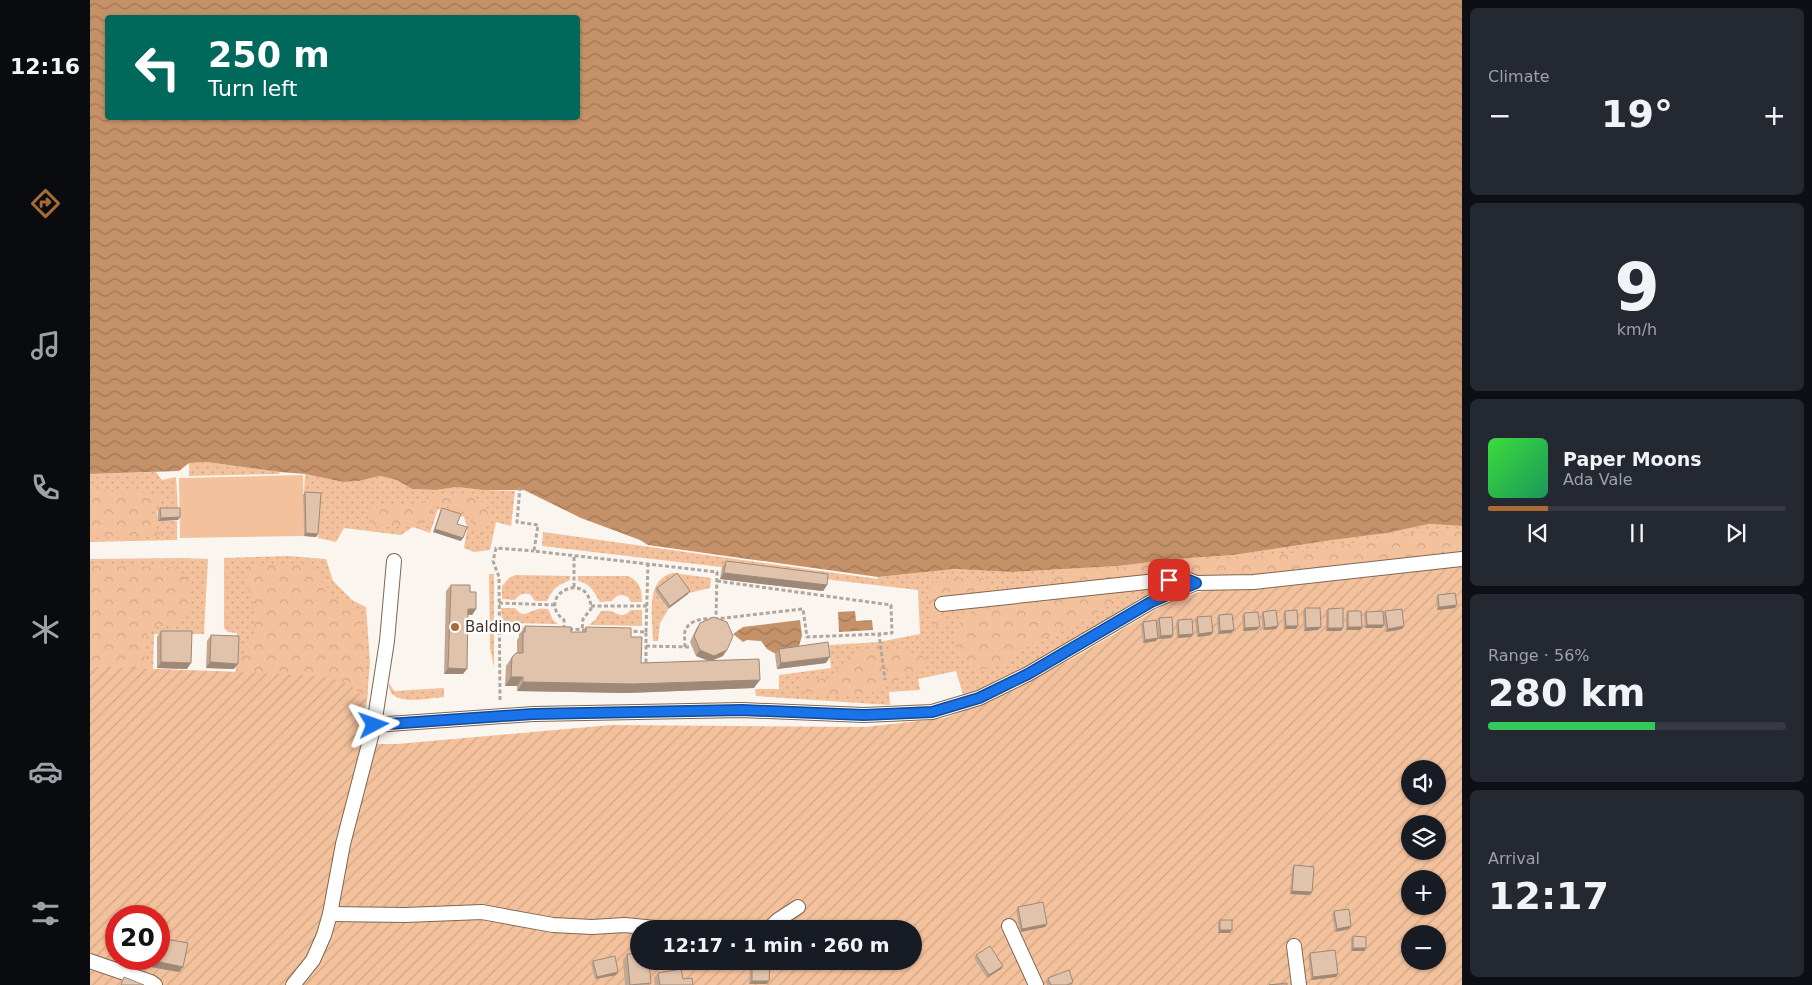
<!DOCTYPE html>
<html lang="en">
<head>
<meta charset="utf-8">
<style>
  body { margin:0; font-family:"DejaVu Sans",sans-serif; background:#242831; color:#f1f3f6; height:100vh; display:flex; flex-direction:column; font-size:19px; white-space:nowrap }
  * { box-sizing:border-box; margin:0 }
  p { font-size:16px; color:#9ea1a6 }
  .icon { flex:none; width:28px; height:28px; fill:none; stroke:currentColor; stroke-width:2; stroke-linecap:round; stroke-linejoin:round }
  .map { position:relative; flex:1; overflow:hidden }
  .details { display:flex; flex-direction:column; gap:8px; padding:8px; background:#0d0f14; width:350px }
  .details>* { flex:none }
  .top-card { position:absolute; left:15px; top:15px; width:475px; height:105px; border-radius:5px; box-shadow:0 1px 4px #0004; background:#00695c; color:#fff; overflow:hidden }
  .buttons { position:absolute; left:1311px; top:760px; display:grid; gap:10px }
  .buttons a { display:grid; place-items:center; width:45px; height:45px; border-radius:50%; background:#171b24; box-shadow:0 1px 4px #0004; font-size:25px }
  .speed { position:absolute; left:15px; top:905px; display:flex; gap:10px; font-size:25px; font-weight:700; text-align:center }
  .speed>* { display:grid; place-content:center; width:65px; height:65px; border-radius:50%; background:#171b24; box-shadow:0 1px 4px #0004; line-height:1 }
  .speed .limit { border:8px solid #d22; background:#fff; color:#111 }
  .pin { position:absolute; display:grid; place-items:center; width:42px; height:42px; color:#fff; margin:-21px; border-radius:10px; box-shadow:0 2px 8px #0006 }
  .me { position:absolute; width:55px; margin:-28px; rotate:86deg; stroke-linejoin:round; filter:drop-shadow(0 0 4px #0008) }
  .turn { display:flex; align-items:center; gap:18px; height:105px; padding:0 20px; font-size:22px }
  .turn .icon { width:65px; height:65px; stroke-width:2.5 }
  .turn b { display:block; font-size:35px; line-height:42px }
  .big { font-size:38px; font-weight:700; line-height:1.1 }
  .details .card { flex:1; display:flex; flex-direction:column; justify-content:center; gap:8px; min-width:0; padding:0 18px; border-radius:8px; background:#242831 }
  .details .dial { align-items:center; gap:0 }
  .dial b { font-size:65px; line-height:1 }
  .song { display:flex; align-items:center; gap:15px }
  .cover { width:60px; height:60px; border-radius:8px; background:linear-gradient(135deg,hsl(120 70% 55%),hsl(150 70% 35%)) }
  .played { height:5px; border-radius:2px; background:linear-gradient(90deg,#aa6a33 20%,#363941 20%) }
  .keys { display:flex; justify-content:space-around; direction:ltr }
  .heat { display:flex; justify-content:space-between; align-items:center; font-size:28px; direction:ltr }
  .charge { height:8px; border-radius:4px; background:linear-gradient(90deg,#34c759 56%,#363941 0) }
  .trip { position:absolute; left:540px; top:920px; width:292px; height:50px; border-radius:25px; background:#171b24; box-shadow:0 1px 4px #0004; font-weight:700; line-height:50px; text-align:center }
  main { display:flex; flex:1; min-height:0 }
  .menu { display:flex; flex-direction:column; width:90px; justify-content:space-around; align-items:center; background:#090b0e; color:#9ea1a6 }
  .menu .icon { width:35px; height:35px }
  .menu .selected { color:#aa6a33 }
  .menu b { font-size:22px; color:#f1f3f6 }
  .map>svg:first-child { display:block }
  .grass { fill:url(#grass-dots) }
  .forest { fill:url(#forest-crowns) }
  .garden { fill:url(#garden-furrows); fill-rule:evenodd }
  .pitch { fill:#f3c19c }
  .water { fill:url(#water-waves); fill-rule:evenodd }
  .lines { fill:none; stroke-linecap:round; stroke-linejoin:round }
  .service-casing { stroke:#816650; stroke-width:16 }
  .path { stroke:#afa6a0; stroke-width:3; stroke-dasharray:4 2.5; stroke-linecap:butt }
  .service { stroke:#fff; stroke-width:14 }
  .wall { fill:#c2a792 }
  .shaded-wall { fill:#9e8877 }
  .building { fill:#e1c2aa; stroke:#9e8877 }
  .route-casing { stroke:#114b97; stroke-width:12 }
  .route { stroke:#1a73e8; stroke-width:9 }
  .poi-dot { fill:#aa6a33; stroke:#fff; stroke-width:2 }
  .labels { text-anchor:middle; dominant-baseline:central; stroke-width:4.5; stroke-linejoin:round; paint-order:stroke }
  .poi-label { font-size:15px; fill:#40332a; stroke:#fff; text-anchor:start }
</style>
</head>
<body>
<main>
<nav class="menu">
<b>12:16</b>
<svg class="icon selected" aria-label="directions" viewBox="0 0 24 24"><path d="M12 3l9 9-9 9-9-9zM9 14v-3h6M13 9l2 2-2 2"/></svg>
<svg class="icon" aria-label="music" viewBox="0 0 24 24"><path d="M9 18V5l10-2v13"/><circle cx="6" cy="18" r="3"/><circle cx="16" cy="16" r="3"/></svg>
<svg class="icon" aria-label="phone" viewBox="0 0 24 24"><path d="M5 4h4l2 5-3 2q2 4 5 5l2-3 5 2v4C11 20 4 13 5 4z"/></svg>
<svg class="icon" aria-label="climate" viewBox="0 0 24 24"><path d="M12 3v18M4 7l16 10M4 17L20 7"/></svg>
<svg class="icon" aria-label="car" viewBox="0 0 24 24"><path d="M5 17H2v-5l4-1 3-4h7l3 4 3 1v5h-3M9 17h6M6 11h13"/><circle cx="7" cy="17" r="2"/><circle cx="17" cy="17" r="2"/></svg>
<svg class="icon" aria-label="filters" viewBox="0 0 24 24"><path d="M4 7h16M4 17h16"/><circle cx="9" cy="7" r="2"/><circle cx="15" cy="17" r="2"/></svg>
</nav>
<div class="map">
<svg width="1372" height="985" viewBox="0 0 1372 985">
  <defs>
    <pattern id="grass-dots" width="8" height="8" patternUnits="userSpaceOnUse" patternTransform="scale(1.25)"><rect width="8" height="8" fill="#f3c19c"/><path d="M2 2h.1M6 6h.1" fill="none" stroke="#d1a687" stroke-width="1.8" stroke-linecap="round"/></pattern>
    <pattern id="forest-crowns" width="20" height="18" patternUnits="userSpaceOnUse" patternTransform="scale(1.25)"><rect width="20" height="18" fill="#f3c19c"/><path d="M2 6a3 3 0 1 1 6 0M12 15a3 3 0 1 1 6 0" fill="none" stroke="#d1a687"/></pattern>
    <pattern id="garden-furrows" width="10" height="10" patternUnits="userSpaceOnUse" patternTransform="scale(1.25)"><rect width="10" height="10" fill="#f3c19c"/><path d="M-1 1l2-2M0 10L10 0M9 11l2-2" fill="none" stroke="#d1a687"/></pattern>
    <pattern id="water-waves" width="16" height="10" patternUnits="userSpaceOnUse" patternTransform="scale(1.25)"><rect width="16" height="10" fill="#c49168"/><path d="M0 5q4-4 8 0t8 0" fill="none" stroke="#a17756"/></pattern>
  </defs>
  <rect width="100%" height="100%" fill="#fbf5f0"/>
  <!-- grass -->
  <g class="grass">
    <path d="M117 462 190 472 189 474 99 476V463Z"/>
    <path d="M66 472 72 480 86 477 88 510 67 511 68 521H87V540L0 542V474Z"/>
    <path d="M215 474 253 482 269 481 290 476 308 480 322 489 346 490 367 487 393 490 425 491 421 526 406 522 400 550 384 552 374 548 377 528 374 517 348 509 340 533 323 527 311 535 254 528 246 542 228 538 230 496 214 494Z"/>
    <path d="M1339 524 1372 526V554L1237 572 1112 578 1074 589 1049 599 964 653 874 698 866 671 828 679 830 690 799 692 800 705 666 696 665 689H689V675L741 668 739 645 789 642 830 634 828 590 452 546 453 532 788 579V577L865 569 922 572 1028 566 1086 559 1143 555 1243 540 1297 533Z"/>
    <path d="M198 556 236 559 243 581 262 600 276 607 280 662 277 699 146 672 147 633 138 632 134 628V558Z"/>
    <path d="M94 558 118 559 114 634H64L63 669 0 667V559Z"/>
    <path d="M583 573 621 578 620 588 599 593 585 576 565 591 578 610 570 623 568 641H563C563 619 554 579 583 573Z"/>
    <path d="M399 574H404V667L400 648Z"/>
    <path d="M426 575 480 576V580C467 586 464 587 457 601H445L440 594C433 593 429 594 425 600L412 599V586L420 577Z"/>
    <path d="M488 576H538C550 582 552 589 552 602H541L538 597C531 594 526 595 522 601L510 602C503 591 501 584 488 581Z"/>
    <path d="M411 608H425C433 618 436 613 445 610 448 608 455 609 458 609L463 620 468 624 412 623Z"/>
    <path d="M541 610H552V626L499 625 506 619 511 611C515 611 520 610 523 612 531 616 534 617 541 610Z"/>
    <path d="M299 683 304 691 354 688V697C338 698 297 708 299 683Z"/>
  </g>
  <!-- forest -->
  <g class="forest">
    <path d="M19 490 45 491 70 495 61 515 67 531 74 536 39 538 0 537V491Z"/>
    <path d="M360 495 380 497 396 503 399 520 391 536C373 511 379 507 345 506L335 523 289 528 280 524 277 513 288 507 330 504 341 498Z"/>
    <path d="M1372 529V548L1225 571 1054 576 946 583 947 577 966 573 1223 551 1303 535Z"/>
    <path d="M159 564H218L244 596 267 610 276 649V679L278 693 269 744 0 844V566L81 567 102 581 99 608 85 624 58 628 54 663 63 669 145 672 164 633 166 606 156 585Z"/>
    <path d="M866 578H894L900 587 874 593 853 606 856 622 849 628 840 621 838 596 840 583Z"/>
    <path d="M1010 594 1030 595 1000 618 936 646 918 662 887 671 871 656 862 639 874 616 934 600Z"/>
    <path d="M808 651 829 654 842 664 778 694 745 697 712 692 710 682 739 678 750 668 757 657 766 652Z"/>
  </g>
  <!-- garden -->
  <path class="garden" d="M1372 563V985H0V667L178 673 238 677 259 684 277 699 269 744H307L521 725 775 727 855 718 922 690 985 657 1079 602 1112 591 1229 582ZM1320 769H1348V796H1320ZM1320 824H1348V851H1320ZM1320 879H1348V906H1320ZM26 916H69V959H26ZM549 929H824V961H549ZM1320 934H1348V961H1320Z"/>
  <!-- pitch -->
  <path class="pitch" d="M213 475 214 536 90 538 89 478Z"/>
  <!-- water -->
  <g class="water">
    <path d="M0 0H1372V526L1339 524 1297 533 1243 540 1143 555 1086 559 1028 566 922 572 865 569 788 577 558 545 550 540 491 518 434 490H393L367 487 346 490 322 489 307 480 290 476 269 481 253 482 215 474 190 472 117 462 99 463 89 471 0 474ZM18 18H488V118H18Z"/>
    <path d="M765 611 766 621 782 620 783 630 749 632 748 612Z"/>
    <path d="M710 620 712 636 709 646 686 654 677 649 671 641 657 640 653 642 643 634 653 627Z"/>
  </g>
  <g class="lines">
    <defs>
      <g id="service">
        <path d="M852 604 1094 578 1106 583 1164 582 1372 559"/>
        <path d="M284 725 443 714 652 710 774 715 842 712 889 698 938 674 1061 602 1106 583"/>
        <path d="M240 914 315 915 392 912 463 925 502 927 535 925 575 929"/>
        <path d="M919 926 946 985"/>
        <path d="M679 929 688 920 708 907"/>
        <path d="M1204 946 1209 985"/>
        <path d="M0 961 61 982 65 985"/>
        <path d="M203 985 223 960 234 935 240 914 253 844 284 725 297 641 304 561"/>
      </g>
    </defs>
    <!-- service casing -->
    <use href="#service" class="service-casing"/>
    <!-- path -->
    <g class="path">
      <path d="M430 487 427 522 448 525 444 551 627 572 626 619 713 609 717 637 789 634 795 680"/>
      <path d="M627 581 801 605 802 633 789 634"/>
      <path d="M484 587V556"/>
      <path d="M409 603 465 605"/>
      <path d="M501 606H557"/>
      <path d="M409 627 438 628"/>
      <path d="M474 629V620C443 596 500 567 501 609L493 619 492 630"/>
      <path d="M479 629 498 630"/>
      <path d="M537 631 556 632V666"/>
      <path d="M556 632 558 564"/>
      <path d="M556 646 600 647"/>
      <path d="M595 647C595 643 594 635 595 631 599 620 613 618 623 619"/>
      <path d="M410 700 409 577 403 561 406 548 444 551"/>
    </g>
    <!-- service -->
    <use href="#service" class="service"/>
  </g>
  <!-- wall -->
  <g class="wall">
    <path d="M215 492 228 534 226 537 214 536 213 495Z"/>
    <path d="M70 508 88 520 68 521V511Z"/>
    <path d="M352 508 367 524 371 541 343 532 350 511Z"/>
    <path d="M636 561 737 585 733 591 630 579 632 567Z"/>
    <path d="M361 585 380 592 386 609 382 615H378L373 674H354L356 591Z"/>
    <path d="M567 588 598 594 578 609 565 591Z"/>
    <path d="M1348 595 1365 608 1347 610 1346 598Z"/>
    <path d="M1215 608 1228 630 1214 631 1213 611Z"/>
    <path d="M1238 609 1251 631H1236V611Z"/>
    <path d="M1195 611 1206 629H1194L1193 614Z"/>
    <path d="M1258 611 1272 627 1270 630H1256V614Z"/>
    <path d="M1295 611 1314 626 1312 629 1296 632 1293 617 1294 625 1292 628H1275L1274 615 1276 612 1293 614Z"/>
    <path d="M1173 612 1186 629 1173 630 1171 615Z"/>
    <path d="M1154 613 1167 630 1153 631 1152 616Z"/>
    <path d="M1129 615 1141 633 1128 634 1127 618Z"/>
    <path d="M1107 617 1123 632 1121 635 1107 637 1105 620Z"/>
    <path d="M1069 618 1083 635 1081 638 1068 639 1067 621Z"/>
    <path d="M1088 620 1103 634 1101 637 1087 638 1086 623Z"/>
    <path d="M1053 622 1066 641 1053 643 1051 625Z"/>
    <path d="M610 623 633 656 622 661 664 688 537 693 427 691V686H415L416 666 422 657 427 653V640L429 637V634L435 626 481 632H492L496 627 541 637 551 663 618 661 606 656 600 642 606 629Z"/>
    <path d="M71 631 97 669 67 668V637Z"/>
    <path d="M121 635 144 669 116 668 117 641Z"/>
    <path d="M689 649 736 663 687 669 685 655Z"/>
    <path d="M1204 865 1222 892 1220 895 1200 894 1202 868Z"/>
    <path d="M928 907 957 924 955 927 930 932 926 910Z"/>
    <path d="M1244 911 1261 926 1259 929 1245 932 1242 914Z"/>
    <path d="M1130 920 1142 930 1140 933H1128V923Z"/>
    <path d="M1263 936 1276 948 1274 951H1261V939Z"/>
    <path d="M70 938 93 967 89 972 61 967 63 959H69V939Z"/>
    <path d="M1220 953 1248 974 1246 977 1221 980 1218 956Z"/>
    <path d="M537 954 561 983 560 985H535L533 960Z"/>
    <path d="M886 955 913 966 911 969 897 978 884 958Z"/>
    <path d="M503 961 528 972 526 975 505 979 501 964Z"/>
    <path d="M660 961H680L677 984H659Z"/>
    <path d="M568 973 593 979 603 985H565L564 978Z"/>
    <path d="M958 978 983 982 982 985H957L956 981Z"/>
  </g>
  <!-- shaded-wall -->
  <g class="shaded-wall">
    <path d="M90 517 88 520 68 521 71 518Z"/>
    <path d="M345 529 373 538 371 541 343 532Z"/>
    <path d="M216 533 228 534 226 537 214 536Z"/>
    <path d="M634 573 737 585 733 591 630 579Z"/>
    <path d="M600 591 598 594 578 609 580 606Z"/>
    <path d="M1367 605 1365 608 1347 610 1349 607Z"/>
    <path d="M378 609H386L382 615 374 614Z"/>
    <path d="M1277 625H1294L1292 628H1275Z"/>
    <path d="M1188 626 1186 629 1173 630 1175 628Z"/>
    <path d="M1196 626H1208L1206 629H1194Z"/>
    <path d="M1314 626 1312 629 1296 632 1298 629Z"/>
    <path d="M1170 627 1167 630 1153 631 1155 628Z"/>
    <path d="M1231 627 1228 630 1214 631 1216 628Z"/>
    <path d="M1258 627H1272L1270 630H1256Z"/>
    <path d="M1238 628H1253L1251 631H1236Z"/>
    <path d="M1144 630 1141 633 1128 634 1130 631Z"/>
    <path d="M1123 632 1121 635 1107 637 1109 634Z"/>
    <path d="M1103 634 1101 637 1087 638 1089 635Z"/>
    <path d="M1083 635 1081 638 1068 639 1071 636Z"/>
    <path d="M1068 638 1066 641 1053 643 1055 640Z"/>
    <path d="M610 650H637L633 656 620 661 606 656Z"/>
    <path d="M740 657 736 663 687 669 691 663Z"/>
    <path d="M71 662 101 663 97 669 67 668Z"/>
    <path d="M120 662 148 664 144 669 116 668Z"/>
    <path d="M358 668 377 669 373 674H354Z"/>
    <path d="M421 677H433L427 686H415Z"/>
    <path d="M670 680 664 688 537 693 427 691 433 682Z"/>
    <path d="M1202 891 1222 892 1220 895 1200 894Z"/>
    <path d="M957 924 955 927 930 932 932 929Z"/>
    <path d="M1261 926 1259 929 1245 932 1247 929Z"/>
    <path d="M1130 930H1142L1140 933H1128Z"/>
    <path d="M1263 948H1276L1274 951H1261Z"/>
    <path d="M65 961 93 967 89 972 61 967Z"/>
    <path d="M913 966 911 969 897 978 899 975Z"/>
    <path d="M528 972 526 975 505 979 507 977Z"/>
    <path d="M1248 974 1246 977 1221 980 1223 977Z"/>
    <path d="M662 981H679L677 984H659Z"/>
  </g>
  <!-- building -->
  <g class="building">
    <path d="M215 492 231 493 228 534 216 533Z"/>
    <path d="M70 508H90V517L71 518Z"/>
    <path d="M352 508 371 514 367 524 377 527 373 538 345 529Z"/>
    <path d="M636 561 738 574 737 585 634 573Z"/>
    <path d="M587 573 600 591 580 606 567 588Z"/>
    <path d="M361 585H380V592H386V609H378L377 669 358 668Z"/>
    <path d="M1365 593 1367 605 1349 607 1348 595Z"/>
    <path d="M1215 608H1230L1231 627 1216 628Z"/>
    <path d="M1253 608V628H1238V609Z"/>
    <path d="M1312 609 1314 626 1298 629 1295 611Z"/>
    <path d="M1186 610 1188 626 1175 628 1173 612Z"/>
    <path d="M1207 610 1208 626H1196L1195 611Z"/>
    <path d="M1258 611H1271L1272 627H1258Z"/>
    <path d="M1293 611 1294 625H1277L1276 612Z"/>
    <path d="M1168 612 1170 627 1155 628 1154 613Z"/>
    <path d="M1142 614 1144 630 1130 631 1129 615Z"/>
    <path d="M1121 616 1123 632 1109 634 1107 617Z"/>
    <path d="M624 617 637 622 643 636 637 650 624 656 610 650 604 636 610 623Z"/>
    <path d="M1082 617 1083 635 1071 636 1069 618Z"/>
    <path d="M1102 619 1103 634 1089 635 1088 620Z"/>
    <path d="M1066 620 1068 638 1055 640 1053 622Z"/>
    <path d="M435 626 481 627V632H496V627L541 628V637H552L551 663 669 659 670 680 543 684 433 682V677H421L422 657 426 653H433V632H435Z"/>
    <path d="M71 631H102L101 663 71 662Z"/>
    <path d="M121 635 149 636 148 664 120 662Z"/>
    <path d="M738 642 740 657 691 663 689 649Z"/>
    <path d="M1204 865 1224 867 1222 892 1202 891Z"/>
    <path d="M953 902 957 924 932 929 928 907Z"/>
    <path d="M1259 909 1261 926 1247 929 1244 911Z"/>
    <rect x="1130" y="920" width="12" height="10"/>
    <path d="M1263 936 1276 937V948H1263Z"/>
    <path d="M70 938 98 943 93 967 65 961 66 959H69V943Z"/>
    <path d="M900 946 913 966 899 975 886 955Z"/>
    <path d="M1245 950 1248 974 1223 977 1220 953Z"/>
    <path d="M549 953V961H559L561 983 540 985 537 954Z"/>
    <path d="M525 956 528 972 507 977 503 961Z"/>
    <path d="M662 961H680L679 981H662Z"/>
    <path d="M591 969 593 979 602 978 603 985H570L568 973Z"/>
    <path d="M979 970 983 982 977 985H961L958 978Z"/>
    <path d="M34 977 54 985H31Z"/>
    <path d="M1197 983V985H1179Z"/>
  </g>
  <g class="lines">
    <defs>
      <path id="route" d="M284 725 443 714 652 710 774 715 842 712 889 698 938 674 1061 602 1106 583 1094 578 1079 580"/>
    </defs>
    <!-- route casing -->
    <use href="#route" class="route-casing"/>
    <!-- route -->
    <use href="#route" class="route"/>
  </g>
  <!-- markers -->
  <circle class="poi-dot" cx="365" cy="627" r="5"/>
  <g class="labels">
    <!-- poi labels -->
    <g class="poi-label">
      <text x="375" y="627">Baldino</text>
    </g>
  </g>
</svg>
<div class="buttons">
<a><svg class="icon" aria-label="sound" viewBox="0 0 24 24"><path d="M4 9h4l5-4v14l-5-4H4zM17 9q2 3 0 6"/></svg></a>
<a><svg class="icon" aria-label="layers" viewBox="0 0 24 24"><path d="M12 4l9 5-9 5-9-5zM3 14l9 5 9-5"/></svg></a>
<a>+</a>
<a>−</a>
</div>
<div class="speed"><div class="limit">20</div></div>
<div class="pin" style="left:1079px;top:580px;background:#d93025"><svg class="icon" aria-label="arrive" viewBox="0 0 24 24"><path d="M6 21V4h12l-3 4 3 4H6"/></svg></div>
<svg class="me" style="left:284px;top:725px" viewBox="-20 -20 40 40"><path d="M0-17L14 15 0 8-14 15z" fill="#1a73e8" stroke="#fff" stroke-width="4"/></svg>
<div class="trip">12:17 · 1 min · 260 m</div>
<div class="top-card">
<div class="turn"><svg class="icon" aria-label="left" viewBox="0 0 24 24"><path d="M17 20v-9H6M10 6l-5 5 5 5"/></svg><div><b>250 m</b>Turn left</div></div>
</div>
</div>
<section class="details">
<div class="card"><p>Climate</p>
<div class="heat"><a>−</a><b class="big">19°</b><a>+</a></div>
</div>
<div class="card dial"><b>9</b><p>km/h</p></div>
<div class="card">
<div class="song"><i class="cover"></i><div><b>Paper Moons</b><p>Ada Vale</p></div></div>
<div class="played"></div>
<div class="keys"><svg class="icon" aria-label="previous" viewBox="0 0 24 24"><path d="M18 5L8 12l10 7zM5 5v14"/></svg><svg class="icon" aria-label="pause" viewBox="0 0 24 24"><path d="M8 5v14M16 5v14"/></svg><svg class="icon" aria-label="next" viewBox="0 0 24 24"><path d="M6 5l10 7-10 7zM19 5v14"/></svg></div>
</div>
<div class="card"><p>Range · 56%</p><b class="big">280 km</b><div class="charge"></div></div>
<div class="card"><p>Arrival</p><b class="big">12:17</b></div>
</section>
</main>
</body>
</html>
